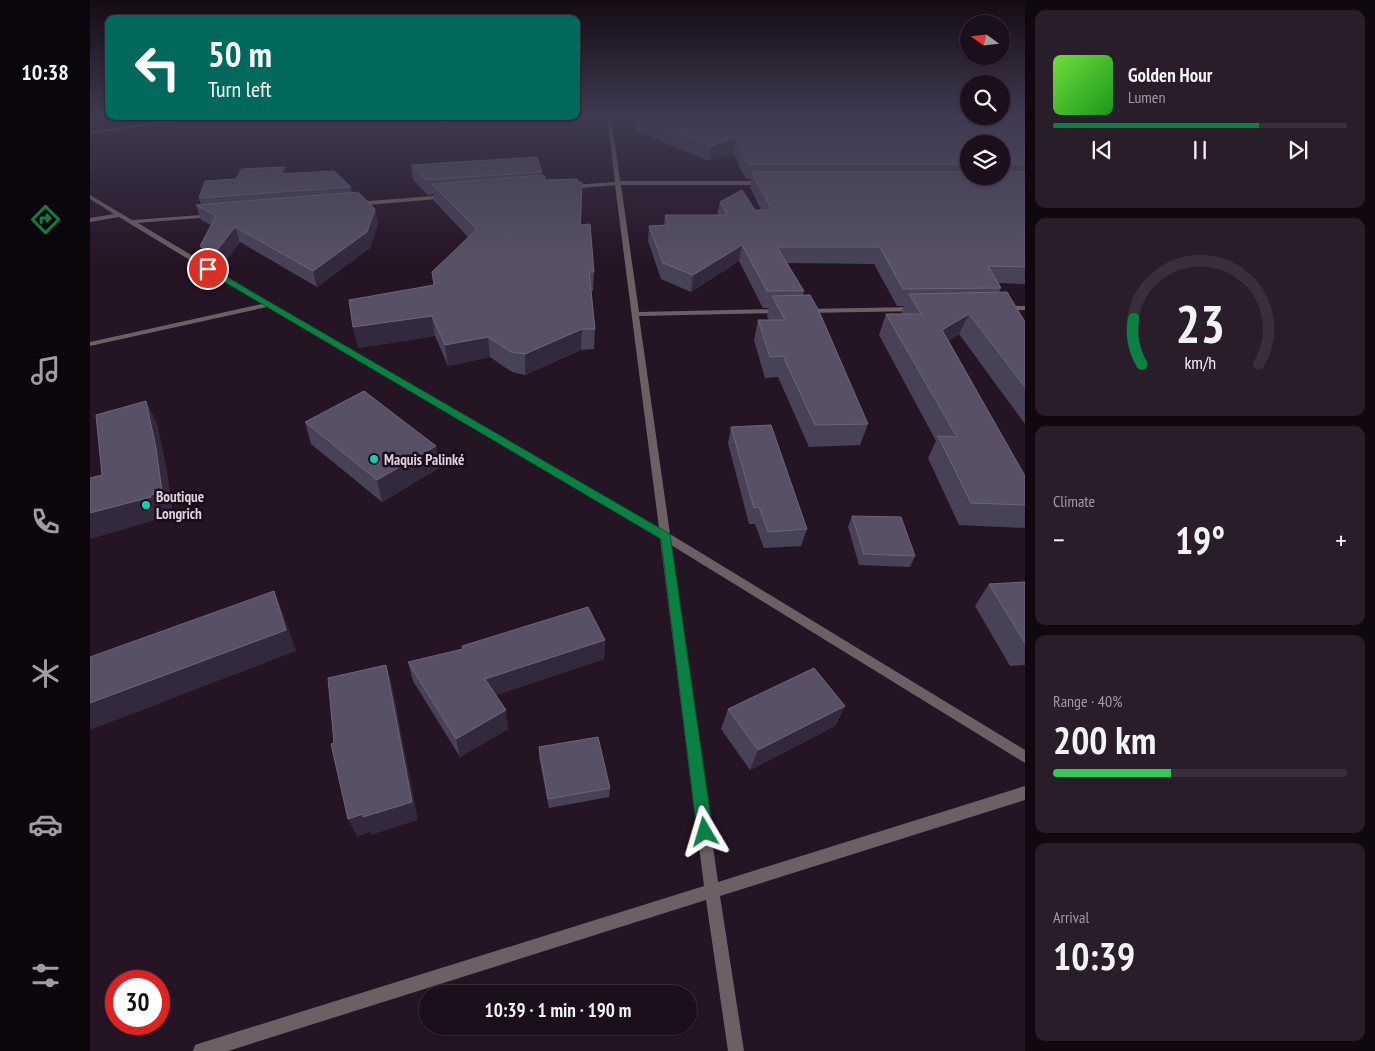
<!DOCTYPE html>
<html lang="en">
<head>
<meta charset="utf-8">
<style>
  body { margin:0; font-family:"PT Sans Narrow",sans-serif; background:#281d28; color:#f1f3f6; height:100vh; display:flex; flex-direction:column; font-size:19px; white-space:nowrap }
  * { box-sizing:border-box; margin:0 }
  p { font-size:16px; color:#a09ca3 }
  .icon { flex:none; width:28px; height:28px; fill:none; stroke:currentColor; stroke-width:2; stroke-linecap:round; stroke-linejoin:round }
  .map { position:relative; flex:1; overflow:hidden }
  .drawer { display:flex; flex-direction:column; gap:10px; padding:10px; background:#0f080f; width:350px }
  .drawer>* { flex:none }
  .hud { position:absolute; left:15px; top:15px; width:475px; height:105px; border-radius:10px; box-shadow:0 1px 4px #0004,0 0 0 1px #392f3a; background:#00695c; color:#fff; overflow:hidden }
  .needle { width:32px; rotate:285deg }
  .controls { position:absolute; left:870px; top:15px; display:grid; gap:10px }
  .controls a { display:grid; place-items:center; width:50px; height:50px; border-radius:50%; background:#1b0f1b; box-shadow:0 1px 4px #0004,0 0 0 1px #392f3a; font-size:25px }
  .speed { position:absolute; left:15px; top:970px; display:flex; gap:10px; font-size:25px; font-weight:700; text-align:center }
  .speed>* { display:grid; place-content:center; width:65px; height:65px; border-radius:50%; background:#1b0f1b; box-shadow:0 1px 4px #0004,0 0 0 1px #392f3a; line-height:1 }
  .speed .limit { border:8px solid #d22; background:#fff; color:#111 }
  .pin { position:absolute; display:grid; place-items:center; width:42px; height:42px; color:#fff; margin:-21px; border:2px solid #fff; border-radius:50%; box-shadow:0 1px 5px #0007 }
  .me { position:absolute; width:55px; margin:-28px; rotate:353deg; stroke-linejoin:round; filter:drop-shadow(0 0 4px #0008) }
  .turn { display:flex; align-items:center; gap:18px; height:105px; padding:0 20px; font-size:22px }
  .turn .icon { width:65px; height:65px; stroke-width:2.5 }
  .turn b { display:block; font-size:35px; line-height:42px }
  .big { font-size:38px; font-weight:800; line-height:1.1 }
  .drawer .widget { flex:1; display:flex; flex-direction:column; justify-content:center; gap:8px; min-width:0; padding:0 18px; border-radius:10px; background:#281d28 }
  .drawer .dial { align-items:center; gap:0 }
  .dial svg { height:130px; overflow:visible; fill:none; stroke:#392f3a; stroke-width:7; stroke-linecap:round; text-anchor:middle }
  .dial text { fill:#f1f3f6; stroke:none }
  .song { display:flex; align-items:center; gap:15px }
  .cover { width:60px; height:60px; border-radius:8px; background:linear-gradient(135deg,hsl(100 70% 55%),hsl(120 70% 35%)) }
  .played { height:5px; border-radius:2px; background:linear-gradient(90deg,#0b8043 70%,#392f3a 70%) }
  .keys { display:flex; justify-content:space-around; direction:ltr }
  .heat { display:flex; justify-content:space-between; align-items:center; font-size:28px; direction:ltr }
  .charge { height:8px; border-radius:4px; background:linear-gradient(90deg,#34c759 40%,#392f3a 0) }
  .trip { position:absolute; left:329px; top:985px; width:278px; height:50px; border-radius:25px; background:#1b0f1b; box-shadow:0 1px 4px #0004,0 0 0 1px #392f3a; font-weight:800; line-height:50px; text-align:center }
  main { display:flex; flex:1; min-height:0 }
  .tabs { display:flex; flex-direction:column; width:90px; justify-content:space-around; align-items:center; background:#0b060b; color:#a09ca3 }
  .tabs .icon { width:35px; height:35px }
  .tabs .current { color:#0b8043 }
  .tabs b { font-size:22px; color:#f1f3f6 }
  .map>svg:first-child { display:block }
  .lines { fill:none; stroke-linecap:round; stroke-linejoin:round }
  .street { fill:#6d6064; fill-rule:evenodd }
  .wall { fill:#484257; fill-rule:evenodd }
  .shaded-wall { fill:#33293d }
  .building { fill:#585165; stroke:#6d6578 }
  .route { fill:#0b8043; stroke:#07532c }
  .poi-dot { fill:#02d5b6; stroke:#1b0b1a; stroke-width:2 }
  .labels { text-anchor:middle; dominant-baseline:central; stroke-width:5; stroke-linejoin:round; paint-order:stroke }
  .poi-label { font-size:15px; font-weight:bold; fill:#dcd1db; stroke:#1b0b1a; text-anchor:start }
</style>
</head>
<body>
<main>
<nav class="tabs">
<b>10:38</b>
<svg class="icon current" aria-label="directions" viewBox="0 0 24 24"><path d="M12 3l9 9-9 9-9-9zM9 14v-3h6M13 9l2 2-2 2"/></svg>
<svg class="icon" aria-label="music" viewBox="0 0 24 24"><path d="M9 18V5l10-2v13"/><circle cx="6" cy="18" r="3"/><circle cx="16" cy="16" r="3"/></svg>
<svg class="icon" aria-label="phone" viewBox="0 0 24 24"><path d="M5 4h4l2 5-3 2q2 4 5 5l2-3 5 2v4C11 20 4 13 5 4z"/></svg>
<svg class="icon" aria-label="climate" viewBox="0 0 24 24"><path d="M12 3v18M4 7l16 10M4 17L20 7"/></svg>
<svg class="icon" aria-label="car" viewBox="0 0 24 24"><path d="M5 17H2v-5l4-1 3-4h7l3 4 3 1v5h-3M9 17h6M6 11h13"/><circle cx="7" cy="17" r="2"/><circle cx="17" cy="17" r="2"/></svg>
<svg class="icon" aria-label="filters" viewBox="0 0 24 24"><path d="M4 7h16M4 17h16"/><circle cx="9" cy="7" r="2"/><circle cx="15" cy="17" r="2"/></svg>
</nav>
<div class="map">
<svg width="935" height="1051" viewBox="0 0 935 1051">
  <rect width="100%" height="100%" fill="#241424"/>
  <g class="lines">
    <!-- street -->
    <g class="street">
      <path d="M104 116H117L0 134V132Z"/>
      <path d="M517 116H521L530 181H673L676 183 673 185H531L549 312 691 309 695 311 691 313 549 316 580 534 935 750V763L581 545 628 882 935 786V800L630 896 654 1051H638L616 900 138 1051H103L105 1045 111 1043 614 886 570 538 177 307 0 346V342L172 304 29 217 0 222V218L24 214 0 199V195L42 220 124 214 125 215 122 217 48 223 181 303 569 528 525 185 480 189 477 187 480 185 525 182Z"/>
      <path d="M356 195 358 196V198L266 206 263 204 266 202Z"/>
      <rect x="910" y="306" width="25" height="4"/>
      <path d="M826 307H829V311L716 313 712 311 716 309Z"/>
    </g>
  </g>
  <!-- wall -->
  <g class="wall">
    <path d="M347 116H390L353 122Z"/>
    <path d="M935 116V284L908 283 911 288 909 292 935 322V424L869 334 859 341 935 476V528L869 525 838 458 846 441 789 335 796 314H811L814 306H807L784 264 697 263 714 291 713 296 778 424 770 445 719 447 688 377 675 378 664 340 668 320H679L677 316 679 308H673L649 261 601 292 571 279 558 241 559 226 574 225 575 215H627L630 202 665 210H671L660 187 661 179H656L643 153 619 161 546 131 547 117ZM879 144H911V176H879Z"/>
    <path d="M321 165 452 172V175L456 180 492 200 491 225 504 272 503 291H501L505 329 504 349 491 350 435 375 422 372 400 357 358 366 345 336 268 348 263 327 344 285 378 237 344 201 343 194 338 195 323 180Z"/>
    <path d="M197 174 261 187 262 193 285 209 288 224 280 248 227 287 150 242 129 270 116 261 110 246 121 225 111 220 106 205 111 204 109 198 146 179Z"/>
    <path d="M215 422 349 468 292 502 221 444Z"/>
    <path d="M641 427 717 529 711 546 674 548 665 524H659L638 443Z"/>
    <path d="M762 516 825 556 820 567 769 565 758 527Z"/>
    <path d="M935 582V665L920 666 885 606 899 584Z"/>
    <path d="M515 640 514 659 406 695 418 729 370 757 323 681 318 662Z"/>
    <path d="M755 706 745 726 660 770 631 729 638 709Z"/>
    <path d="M449 747 520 788 519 797 459 808 449 757Z"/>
  </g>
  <!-- shaded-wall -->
  <g class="shaded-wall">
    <path d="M353 116H390L353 122Z"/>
    <path d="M9 118 12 126 0 128V119Z"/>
    <path d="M645 138 643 153 619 161 621 146Z"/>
    <path d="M195 167 199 180 190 174Z"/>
    <path d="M285 209 288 224 280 248 227 287 223 271Z"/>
    <path d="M145 227 150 242 129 270 124 254Z"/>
    <path d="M652 245 649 261 601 292 603 275Z"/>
    <path d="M879 314 869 334 843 351 852 330Z"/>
    <path d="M342 316 345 336 268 348 263 327Z"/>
    <path d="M492 329 491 350 435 375V354Z"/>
    <path d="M398 337 400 357 358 366 355 345Z"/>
    <path d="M56 401 67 423 77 470 83 514 73 516V518L0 539V513Z"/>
    <path d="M346 446 349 468 292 502 287 480Z"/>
    <path d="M184 591 193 613 206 651 0 730V703Z"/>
    <path d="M515 640 514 659 397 698 395 679Z"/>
    <path d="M296 665 302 685 328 820 281 835 280 832 267 837 258 819Z"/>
    <path d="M755 706 745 726 660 770 668 750Z"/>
    <path d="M416 710 418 729 370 757 366 739Z"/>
  </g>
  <!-- building -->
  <g class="building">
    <path d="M0 116H7L9 118 0 119Z"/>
    <path d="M600 116H935V164H911V144H879V164H658L645 138 621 146 547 117Z"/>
    <path d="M447 157 452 172 336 180 321 165Z"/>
    <path d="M195 167 190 174 244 171 261 187 109 198 115 181 146 179 152 169Z"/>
    <path d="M662 172H879V176H911V172H935V267L898 266 911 288 813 289 790 247H687L714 291H677L652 245 603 275 573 263 559 226 578 225 575 215H637L630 202 652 190 665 210H682Z"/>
    <path d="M454 175 456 180 487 179 488 182H492L490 225 500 224 504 272H499L505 329H492L435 354 421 352 398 337 355 345 342 316 263 327 259 300 344 285 342 272 387 229 342 184Z"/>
    <path d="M268 192 285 209 277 232 223 271 145 227 124 254 110 246 126 216 106 205Z"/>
    <path d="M917 292 935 322V387L879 314 852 330 935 476V505L881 503 848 436 867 437 796 314H831L819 294Z"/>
    <path d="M720 295 728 309 778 424 725 425 693 356 680 357 668 320H695L682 296Z"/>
    <path d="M274 391 346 446 287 480 215 422Z"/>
    <path d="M56 401 66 448 72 492 61 495V497L0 513V478L12 475 6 415Z"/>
    <path d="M681 425 717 529 678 532 669 507 664 508 641 427Z"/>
    <path d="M762 516 811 517 825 556 774 554Z"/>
    <path d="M935 582V643L899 584Z"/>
    <path d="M184 591 196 630 0 703V657Z"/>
    <path d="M498 607 515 640 395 679 416 710 366 739 318 662 373 649 372 646Z"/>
    <path d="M296 665 322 802 273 817V814L258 819 241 744 244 743 238 678Z"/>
    <path d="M724 668 755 706 668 750 638 709Z"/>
    <path d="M508 737 520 788 458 799 449 747Z"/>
  </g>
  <!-- sky -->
  <linearGradient id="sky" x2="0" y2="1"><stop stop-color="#140b14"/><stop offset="0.44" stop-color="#3f3a50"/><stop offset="1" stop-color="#3f3a50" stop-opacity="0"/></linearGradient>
  <rect width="935" height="263" fill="url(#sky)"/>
  <!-- route -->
  <path class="route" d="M116 268H121L580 534 623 832 620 837 615 839 609 837 607 832 571 539 116 271Z"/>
  <!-- markers -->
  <g class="poi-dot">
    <circle cx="284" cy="459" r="5"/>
    <circle cx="56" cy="505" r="5"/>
  </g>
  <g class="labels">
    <!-- poi labels -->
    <g class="poi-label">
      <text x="294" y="459">Maquis Palinké</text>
      <text x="66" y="496">Boutique<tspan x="66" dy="17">Longrich</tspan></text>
    </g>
  </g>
</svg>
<div class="controls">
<a><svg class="needle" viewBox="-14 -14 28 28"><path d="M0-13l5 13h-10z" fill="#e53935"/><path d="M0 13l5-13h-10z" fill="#a09ca3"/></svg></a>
<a><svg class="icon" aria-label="search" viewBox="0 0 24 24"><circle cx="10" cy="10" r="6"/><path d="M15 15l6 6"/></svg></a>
<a><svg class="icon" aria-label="layers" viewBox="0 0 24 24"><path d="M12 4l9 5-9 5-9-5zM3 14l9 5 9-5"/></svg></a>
</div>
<div class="speed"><div class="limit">30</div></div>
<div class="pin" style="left:118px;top:269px;background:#d93025"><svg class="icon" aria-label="arrive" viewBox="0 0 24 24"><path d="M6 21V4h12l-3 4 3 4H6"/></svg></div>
<svg class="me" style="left:615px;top:832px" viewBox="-20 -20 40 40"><path d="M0-17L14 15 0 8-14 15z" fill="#0b8043" stroke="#fff" stroke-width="4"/></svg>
<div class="trip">10:39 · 1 min · 190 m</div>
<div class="hud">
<div class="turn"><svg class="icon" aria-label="left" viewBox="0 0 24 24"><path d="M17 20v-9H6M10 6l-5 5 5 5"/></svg><div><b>50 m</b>Turn left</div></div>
</div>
</div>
<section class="drawer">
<div class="widget">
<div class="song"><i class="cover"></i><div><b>Golden Hour</b><p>Lumen</p></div></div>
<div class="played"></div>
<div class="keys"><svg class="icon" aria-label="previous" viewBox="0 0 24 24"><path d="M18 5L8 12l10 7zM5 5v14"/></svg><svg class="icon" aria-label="pause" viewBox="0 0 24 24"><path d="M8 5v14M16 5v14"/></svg><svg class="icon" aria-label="next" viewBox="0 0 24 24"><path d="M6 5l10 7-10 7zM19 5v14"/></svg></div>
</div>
<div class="widget dial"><svg viewBox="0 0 100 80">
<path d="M14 69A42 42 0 1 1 86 69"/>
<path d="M14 69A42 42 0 0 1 9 41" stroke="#0b8043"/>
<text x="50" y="56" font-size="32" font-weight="700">23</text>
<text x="50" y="72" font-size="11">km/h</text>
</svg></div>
<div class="widget"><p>Climate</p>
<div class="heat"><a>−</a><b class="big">19°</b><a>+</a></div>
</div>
<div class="widget"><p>Range · 40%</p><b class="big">200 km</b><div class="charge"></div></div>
<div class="widget"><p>Arrival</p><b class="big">10:39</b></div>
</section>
</main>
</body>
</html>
